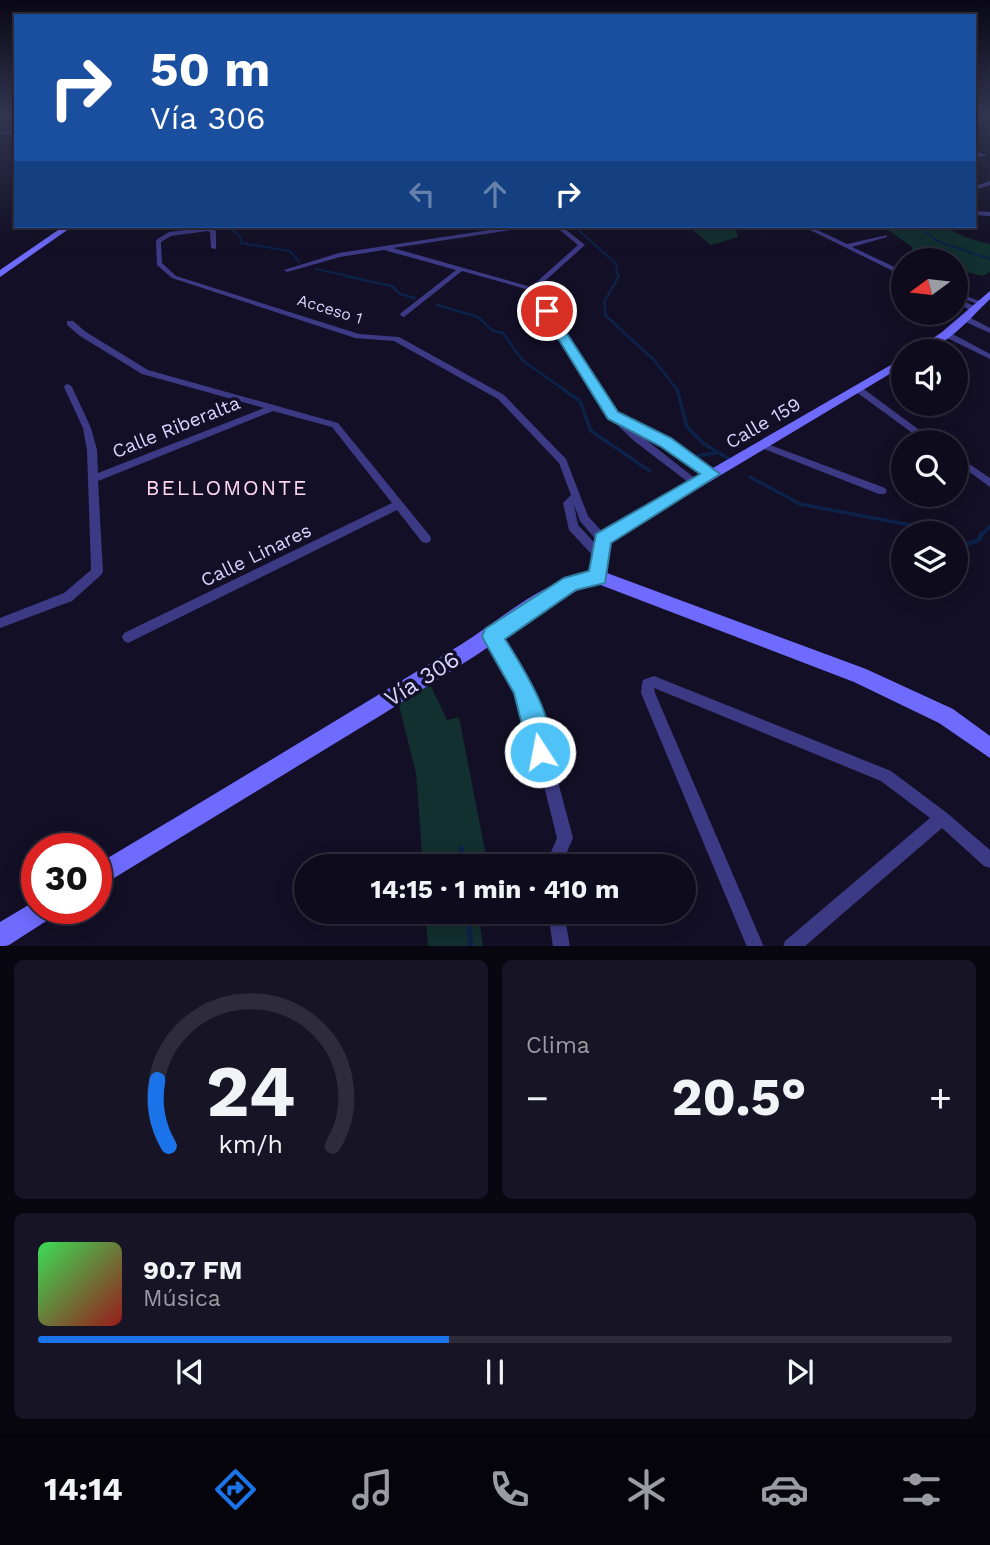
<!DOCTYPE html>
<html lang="es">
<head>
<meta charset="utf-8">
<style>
  body { margin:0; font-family:"Work Sans",sans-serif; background:#171425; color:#f1f3f6; height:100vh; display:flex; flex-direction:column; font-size:26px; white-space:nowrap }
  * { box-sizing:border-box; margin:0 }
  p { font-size:23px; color:#9b9ba3 }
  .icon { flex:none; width:38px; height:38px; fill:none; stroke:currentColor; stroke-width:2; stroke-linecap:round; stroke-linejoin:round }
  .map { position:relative; height:946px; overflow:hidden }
  .side { display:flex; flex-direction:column; gap:14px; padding:14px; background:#08060f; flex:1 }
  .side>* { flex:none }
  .top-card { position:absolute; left:14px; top:14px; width:962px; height:214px; border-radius:0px; box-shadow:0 4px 18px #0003,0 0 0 2px #2e2b3b; background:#1a4fa0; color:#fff; overflow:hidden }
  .needle { width:46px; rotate:255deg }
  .tools { position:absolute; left:891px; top:248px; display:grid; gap:14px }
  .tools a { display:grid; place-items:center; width:77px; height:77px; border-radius:50%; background:#0e0b1c; box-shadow:0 4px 18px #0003,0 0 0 2px #2e2b3b; font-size:35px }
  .speed { position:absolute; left:21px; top:833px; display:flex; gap:14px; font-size:35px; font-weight:700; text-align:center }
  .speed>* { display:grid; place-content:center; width:91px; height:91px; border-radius:50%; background:#0e0b1c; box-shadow:0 4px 18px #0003,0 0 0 2px #2e2b3b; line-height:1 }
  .speed .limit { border:10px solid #d22; background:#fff; color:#111 }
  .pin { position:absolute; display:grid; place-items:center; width:60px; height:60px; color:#fff; margin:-30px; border:4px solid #fff; border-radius:50%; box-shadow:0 2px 7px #0007 }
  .me { position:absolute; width:77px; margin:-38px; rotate:349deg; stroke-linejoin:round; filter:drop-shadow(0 0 5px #0008) }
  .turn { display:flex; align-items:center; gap:24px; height:147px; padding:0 21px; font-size:32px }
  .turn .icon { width:91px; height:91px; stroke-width:2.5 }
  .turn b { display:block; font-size:49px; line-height:60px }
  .lanes { display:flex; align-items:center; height:66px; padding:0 21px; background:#0003; justify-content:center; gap:35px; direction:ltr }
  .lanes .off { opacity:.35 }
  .big { font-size:52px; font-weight:700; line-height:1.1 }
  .side .widget { flex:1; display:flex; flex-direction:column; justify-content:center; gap:10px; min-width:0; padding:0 24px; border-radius:10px; background:#171425 }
  .side .dial { align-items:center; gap:0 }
  .dial svg { height:182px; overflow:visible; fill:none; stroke:#2e2b3b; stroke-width:7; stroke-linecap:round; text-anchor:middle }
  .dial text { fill:#f1f3f6; stroke:none }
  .song { display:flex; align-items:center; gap:21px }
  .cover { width:84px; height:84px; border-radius:10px; background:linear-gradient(135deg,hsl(130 70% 55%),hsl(0 70% 35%)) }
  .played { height:7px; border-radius:4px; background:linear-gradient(90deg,#1a73e8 45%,#2e2b3b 45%) }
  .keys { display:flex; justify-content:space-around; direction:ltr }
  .heat { display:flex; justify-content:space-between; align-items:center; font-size:38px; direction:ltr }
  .side .tiles { flex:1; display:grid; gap:14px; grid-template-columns:1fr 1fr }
  .widget:last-child { grid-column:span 2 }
  .trip { position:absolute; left:294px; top:854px; width:402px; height:70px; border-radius:35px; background:#0e0b1c; box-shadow:0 4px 18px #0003,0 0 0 2px #2e2b3b; font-weight:700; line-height:70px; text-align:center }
  .menu { display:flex; height:112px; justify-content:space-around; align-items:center; background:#06040b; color:#9b9ba3 }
  .menu .icon { width:49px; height:49px }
  .menu .selected { color:#1a73e8 }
  .menu b { font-size:32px; color:#f1f3f6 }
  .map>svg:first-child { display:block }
  .green { fill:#12302f }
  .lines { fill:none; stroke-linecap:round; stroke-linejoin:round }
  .stream-far4 { stroke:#0c2248; stroke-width:2 }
  .stream-far3 { stroke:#0c2248; stroke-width:2.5 }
  .stream-far2 { stroke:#0c2248; stroke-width:3.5 }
  .stream-far1 { stroke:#0c2248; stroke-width:4.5 }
  .stream { stroke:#0c2248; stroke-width:5 }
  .street { fill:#3d3a85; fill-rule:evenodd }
  .secondary { fill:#6f6bff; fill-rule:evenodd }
  .route { fill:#4fc3f7; stroke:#337fa1; stroke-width:2 }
  .labels { text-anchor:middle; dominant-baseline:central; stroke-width:7; stroke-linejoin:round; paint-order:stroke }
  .far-street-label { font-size:16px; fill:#d9d4ff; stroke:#130f26 }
  .street-label { font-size:19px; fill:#d9d4ff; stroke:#130f26 }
  .neighbourhood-label { font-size:21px; letter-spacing:2px; fill:#ffd6f0; stroke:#130f26 }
  .near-street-label { font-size:23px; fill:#d9d4ff; stroke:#130f26 }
</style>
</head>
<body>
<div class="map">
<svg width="990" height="947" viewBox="0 0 990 947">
  <rect width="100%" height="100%" fill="#130f26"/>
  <!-- green -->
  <g class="green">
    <path d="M688 226H735L738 237 711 245Z"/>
    <path d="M882 226H943L967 238 990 244V272L983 276 956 270V261H929L911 253 912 247Z"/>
    <path d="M429 682 447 720 459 717 488 866H423L416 773 397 698Z"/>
    <path d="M425 912H478L483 946H428Z"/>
  </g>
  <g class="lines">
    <!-- stream-far4 -->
    <g class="stream-far4">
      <path d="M228 226 240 237 241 243 290 251 299 262"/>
      <path d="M574 226 616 264 618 277"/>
      <path d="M918 226 939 242 990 259"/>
      <path d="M316 269 353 277"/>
    </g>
    <!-- stream-far3 -->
    <g class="stream-far3">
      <path d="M345 276 392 286 400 294 415 298"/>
      <path d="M619 276 604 302 606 316 654 360 678 391"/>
      <path d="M437 305 478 317 493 331 503 333 523 361 566 391"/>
    </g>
    <!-- stream-far2 -->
    <g class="stream-far2">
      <path d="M563 389 580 401 591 431 650 471"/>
      <path d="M677 389 687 427 703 443 729 459"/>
      <path d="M697 456 716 453"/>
      <path d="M750 477 800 504 910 525 930 534"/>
      <path d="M982 535 990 526"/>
    </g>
    <!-- stream-far1 -->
    <path class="stream-far1" d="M956 543 968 544 979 540 982 533"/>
    <!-- stream -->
    <g class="stream">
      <path d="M461 848 463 866"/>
      <path d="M467 912 471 947"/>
    </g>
    <!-- street -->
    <g class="street">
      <path d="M987 116H990V118H986Z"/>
      <path d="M16 131V133L0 134V132Z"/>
      <path d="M975 151 986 155V156L975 157V155H977L975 154Z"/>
      <path d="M990 181V185L975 190V186Z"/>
      <path d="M975 211 990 212V216L975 215Z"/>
      <path d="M515 226H528L525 228 393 248 531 287 578 245 555 226H561L585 245 536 289 616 414 669 440 715 472 717 474 715 476H709L663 444 631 428 701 483 699 486H693L633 440 610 418 529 290 462 271 404 317 400 315 401 313 456 270 384 250 340 257 287 272 284 270 339 253Z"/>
      <path d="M802 226H809L847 244 887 235V237L852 247 903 271V276Z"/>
      <path d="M209 227 216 231V249L211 248 210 232 208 231 171 236 161 242 162 263 176 276 359 334 399 337 504 395 566 459 588 516 606 536 607 539 606 542 602 543 598 542 580 521 574 504 578 525 605 554 606 557 605 560 601 562 597 560 569 530 563 503 571 495 559 463 498 399 394 341 355 338 172 278 157 265 156 240 169 232Z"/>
      <path d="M956 292 982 302 984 303 980 305 956 296Z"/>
      <path d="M956 298 977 307 978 309 977 311H971L956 302Z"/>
      <path d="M961 316H967L990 328V333L961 320Z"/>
      <path d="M67 321H73L86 332 148 370 338 423 430 536 431 539 430 542 426 543 422 542 397 510 132 641 128 643 124 641 122 637 124 633 392 503 332 427 273 411 98 481 103 572 101 575 72 601 0 628V618L64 593 91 570 87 450 83 428 64 387 65 385 68 384 72 387 91 428 97 450 98 473 264 408 142 374 80 336 67 325Z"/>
      <path d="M943 332H949L990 354V359L943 336Z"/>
      <path d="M858 386 861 387 937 443H926L855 391 854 389Z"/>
      <path d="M762 442 885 488 887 491 885 494H879L759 447 757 445 759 443Z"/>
      <path d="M956 455 990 478V487L956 462Z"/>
      <path d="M492 630 496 632 528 684 541 718 573 838 561 866H545L557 838 527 718 518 691 486 636 488 632Z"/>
      <path d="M654 676 891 771 947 813 990 850V868L984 866 942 828 804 947H783L785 941 930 818 881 781 654 688 655 693 764 947H747L641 693 642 684 643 680Z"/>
      <path d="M548 912H564L570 947H553Z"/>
    </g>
    <!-- secondary -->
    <g class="secondary">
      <path d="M64 226H73L0 277V270Z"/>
      <path d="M990 291V299C969 319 943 352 913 352L942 332Z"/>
      <path d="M903 358V366L609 542 607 573 866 669 953 709 990 736V758L939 723 854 682 598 584 585 587 556 601 475 656 383 714 96 889V865C215 794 334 722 452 650 496 624 539 582 590 572L597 535Z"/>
      <path d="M37 900V908H58L54 916 9 945 0 947V922Z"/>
    </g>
  </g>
  <!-- sky -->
  <linearGradient id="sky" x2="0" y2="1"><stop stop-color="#0a0815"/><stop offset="0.46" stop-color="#333752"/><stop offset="1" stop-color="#333752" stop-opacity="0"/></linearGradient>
  <rect width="990" height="248" fill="url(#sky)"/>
  <!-- route -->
  <path class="route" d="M543 309H551L618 412 671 438 720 474 611 543 605 583 576 590 505 639C522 666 562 728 548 760L540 764 532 760 529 752 514 693 485 642 482 636 485 629 564 578 589 571 596 534 700 474 660 446 608 419 541 311Z"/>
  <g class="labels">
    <!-- far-street labels -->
    <g class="far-street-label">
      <text transform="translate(330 309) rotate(17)">Acceso 1</text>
    </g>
    <!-- street labels -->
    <g class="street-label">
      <text transform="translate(763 423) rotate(-30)">Calle 159</text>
      <text transform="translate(176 427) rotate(-22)">Calle Riberalta</text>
      <text transform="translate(256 555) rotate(-26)">Calle Linares</text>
    </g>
    <!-- neighbourhood labels -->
    <g class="neighbourhood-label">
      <text x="227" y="487">BELLOMONTE</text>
    </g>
    <!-- near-street labels -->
    <g class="near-street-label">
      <text transform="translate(422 679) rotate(-32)">Vía 306</text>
    </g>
  </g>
</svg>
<div class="tools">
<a><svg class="needle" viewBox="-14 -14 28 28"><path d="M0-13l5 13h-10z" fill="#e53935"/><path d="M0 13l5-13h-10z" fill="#9b9ba3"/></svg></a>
<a><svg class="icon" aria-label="sound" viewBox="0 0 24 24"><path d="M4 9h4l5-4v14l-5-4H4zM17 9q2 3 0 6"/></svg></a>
<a><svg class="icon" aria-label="search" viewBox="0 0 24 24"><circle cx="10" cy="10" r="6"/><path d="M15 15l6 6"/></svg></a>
<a><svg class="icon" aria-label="layers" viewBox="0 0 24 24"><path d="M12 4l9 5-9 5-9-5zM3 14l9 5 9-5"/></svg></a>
</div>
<div class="speed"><div class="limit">30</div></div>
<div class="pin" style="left:547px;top:311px;background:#d93025"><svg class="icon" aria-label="arrive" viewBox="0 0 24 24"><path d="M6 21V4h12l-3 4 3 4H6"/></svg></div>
<svg class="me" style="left:540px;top:752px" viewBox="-20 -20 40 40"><circle r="17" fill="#4fc3f7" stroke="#fff" stroke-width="3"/><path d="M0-11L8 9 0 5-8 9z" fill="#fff"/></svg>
<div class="trip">14:15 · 1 min · 410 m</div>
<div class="top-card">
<div class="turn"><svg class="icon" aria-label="right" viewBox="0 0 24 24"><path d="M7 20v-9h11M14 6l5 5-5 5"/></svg><div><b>50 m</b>Vía 306</div></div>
<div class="lanes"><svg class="icon off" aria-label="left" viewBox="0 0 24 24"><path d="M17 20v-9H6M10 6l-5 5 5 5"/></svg><svg class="icon off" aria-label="ahead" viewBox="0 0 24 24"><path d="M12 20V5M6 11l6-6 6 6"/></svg><svg class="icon" aria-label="right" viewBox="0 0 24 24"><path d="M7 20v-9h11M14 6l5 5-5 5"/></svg></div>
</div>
</div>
<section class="side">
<div class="tiles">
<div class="widget dial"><svg viewBox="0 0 100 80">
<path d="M14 69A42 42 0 1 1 86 69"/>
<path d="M14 69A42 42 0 0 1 9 40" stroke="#1a73e8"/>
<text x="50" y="56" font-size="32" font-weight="700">24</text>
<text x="50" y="72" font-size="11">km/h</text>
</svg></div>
<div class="widget"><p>Clima</p>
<div class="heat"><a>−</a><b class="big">20.5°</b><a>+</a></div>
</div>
<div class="widget">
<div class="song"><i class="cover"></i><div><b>90.7 FM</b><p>Música</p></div></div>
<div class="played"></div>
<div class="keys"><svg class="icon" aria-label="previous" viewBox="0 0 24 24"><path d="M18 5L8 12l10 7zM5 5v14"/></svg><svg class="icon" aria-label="pause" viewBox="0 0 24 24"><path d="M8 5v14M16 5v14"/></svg><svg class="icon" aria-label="next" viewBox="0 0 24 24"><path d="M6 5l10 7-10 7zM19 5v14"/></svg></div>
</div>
</div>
</section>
<nav class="menu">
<b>14:14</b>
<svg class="icon selected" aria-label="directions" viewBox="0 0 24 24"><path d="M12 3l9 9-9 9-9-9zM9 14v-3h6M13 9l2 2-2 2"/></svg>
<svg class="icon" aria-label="music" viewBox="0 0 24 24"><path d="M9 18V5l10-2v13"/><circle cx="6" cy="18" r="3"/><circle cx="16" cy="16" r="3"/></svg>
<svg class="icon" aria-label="phone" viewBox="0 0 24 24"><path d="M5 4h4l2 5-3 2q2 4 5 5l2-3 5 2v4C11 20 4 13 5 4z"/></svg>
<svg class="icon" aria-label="climate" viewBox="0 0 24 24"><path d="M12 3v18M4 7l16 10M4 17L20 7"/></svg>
<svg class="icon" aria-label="car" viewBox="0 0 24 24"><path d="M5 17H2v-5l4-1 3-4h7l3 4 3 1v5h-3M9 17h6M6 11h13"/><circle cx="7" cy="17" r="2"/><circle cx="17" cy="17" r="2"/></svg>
<svg class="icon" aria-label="filters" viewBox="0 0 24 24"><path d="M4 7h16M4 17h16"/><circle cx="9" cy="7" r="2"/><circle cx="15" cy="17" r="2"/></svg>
</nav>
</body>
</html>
